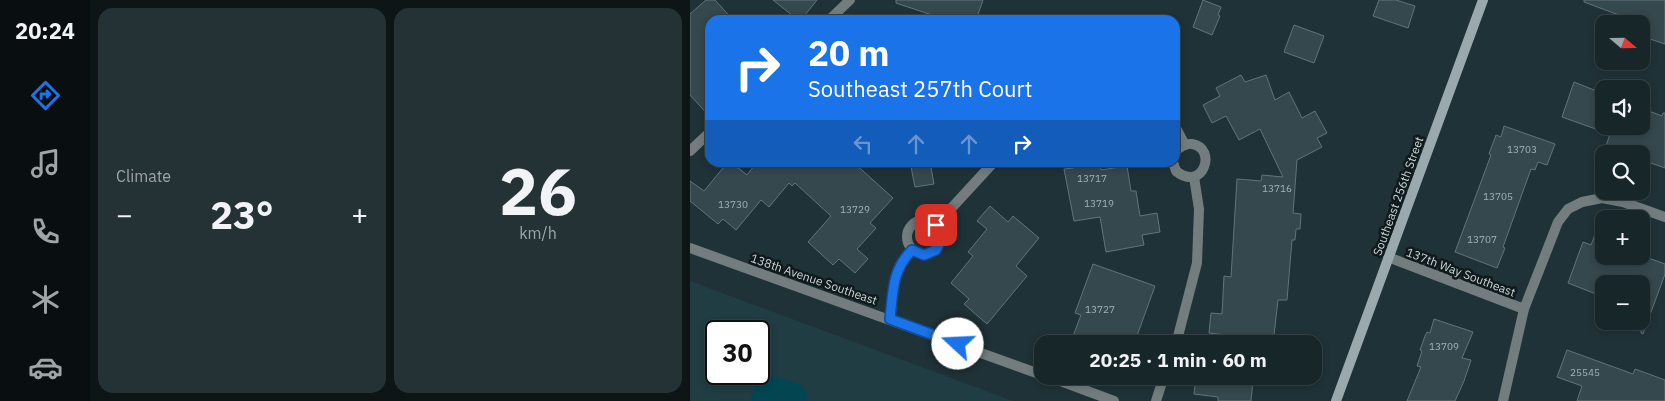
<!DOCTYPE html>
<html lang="en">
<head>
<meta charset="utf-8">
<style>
  body { margin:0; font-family:"IBM Plex Sans",sans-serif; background:#243235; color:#f1f3f6; height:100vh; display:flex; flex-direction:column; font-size:19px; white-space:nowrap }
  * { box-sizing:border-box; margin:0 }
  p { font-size:16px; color:#9ea5a8 }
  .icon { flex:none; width:28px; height:28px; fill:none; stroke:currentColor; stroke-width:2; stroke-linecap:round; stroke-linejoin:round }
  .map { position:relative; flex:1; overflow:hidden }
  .details { display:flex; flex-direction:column; gap:8px; padding:8px; background:#0d1517; width:600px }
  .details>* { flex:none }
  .hud { position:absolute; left:15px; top:15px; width:475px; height:152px; border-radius:15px; box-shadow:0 2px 8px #0003,0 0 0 1px #364346; background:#1a73e8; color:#fff; overflow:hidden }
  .needle { width:32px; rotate:110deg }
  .fabs { position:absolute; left:905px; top:15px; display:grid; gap:10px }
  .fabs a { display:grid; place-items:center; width:55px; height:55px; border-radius:10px; background:#172629; box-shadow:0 2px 8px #0003,0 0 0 1px #364346; font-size:25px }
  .speed { position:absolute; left:15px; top:320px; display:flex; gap:10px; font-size:25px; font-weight:700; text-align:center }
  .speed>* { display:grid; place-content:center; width:65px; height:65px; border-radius:50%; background:#172629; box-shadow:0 2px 8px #0003,0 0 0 1px #364346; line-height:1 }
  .speed .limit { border:2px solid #111; border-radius:8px; background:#fff; color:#111 }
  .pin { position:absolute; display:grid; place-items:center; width:42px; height:42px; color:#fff; margin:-21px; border-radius:10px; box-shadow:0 2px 8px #0006 }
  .me { position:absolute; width:55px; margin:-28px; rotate:290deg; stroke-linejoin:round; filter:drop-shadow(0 0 4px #0008) }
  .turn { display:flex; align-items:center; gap:18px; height:105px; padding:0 20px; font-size:22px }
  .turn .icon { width:65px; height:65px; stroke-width:2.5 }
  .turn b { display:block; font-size:35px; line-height:42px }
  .lanes { display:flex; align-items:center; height:48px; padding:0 20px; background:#0003; justify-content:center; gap:25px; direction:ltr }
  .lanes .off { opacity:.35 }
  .big { font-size:38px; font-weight:700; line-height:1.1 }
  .details .card { flex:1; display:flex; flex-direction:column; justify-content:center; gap:8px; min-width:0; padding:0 18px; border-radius:15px; background:#243235 }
  .details .dial { align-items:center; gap:0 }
  .dial b { font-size:65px; line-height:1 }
  .heat { display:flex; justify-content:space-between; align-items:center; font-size:28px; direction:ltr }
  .details .tiles { flex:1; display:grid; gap:8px; grid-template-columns:repeat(2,1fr) }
  .trip { position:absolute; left:344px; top:335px; width:288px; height:50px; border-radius:15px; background:#172629; box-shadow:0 2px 8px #0003,0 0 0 1px #364346; font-weight:700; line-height:50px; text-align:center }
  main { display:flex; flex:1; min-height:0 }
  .tabs { display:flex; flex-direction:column; width:90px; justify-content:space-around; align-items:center; background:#090f10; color:#9ea5a8 }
  .tabs .icon { width:35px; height:35px }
  .tabs .current { color:#1a73e8 }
  .tabs b { font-size:22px; color:#f1f3f6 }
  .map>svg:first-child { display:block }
  .built { fill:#203d43; fill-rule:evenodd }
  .green { fill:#034652 }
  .building { fill:#34484d; stroke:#60757b }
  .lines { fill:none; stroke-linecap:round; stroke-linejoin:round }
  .street { stroke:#737d7f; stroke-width:10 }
  .secondary { stroke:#9aa9ad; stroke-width:10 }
  .route-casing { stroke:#114b97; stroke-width:12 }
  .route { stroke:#1a73e8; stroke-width:9 }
  .labels { text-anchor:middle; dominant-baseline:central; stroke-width:5; stroke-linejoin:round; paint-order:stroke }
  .number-label { font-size:10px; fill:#a4b2b6 }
  .street-label { font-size:12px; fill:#cad6d9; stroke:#10191b }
</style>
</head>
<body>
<main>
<nav class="tabs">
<b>20:24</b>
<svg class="icon current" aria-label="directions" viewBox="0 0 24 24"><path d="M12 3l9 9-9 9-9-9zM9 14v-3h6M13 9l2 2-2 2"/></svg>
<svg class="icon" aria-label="music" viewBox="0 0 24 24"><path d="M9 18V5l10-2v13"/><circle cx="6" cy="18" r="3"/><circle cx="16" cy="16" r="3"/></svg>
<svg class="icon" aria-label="phone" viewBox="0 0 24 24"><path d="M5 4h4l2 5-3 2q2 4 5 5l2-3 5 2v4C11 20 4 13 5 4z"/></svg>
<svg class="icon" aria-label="climate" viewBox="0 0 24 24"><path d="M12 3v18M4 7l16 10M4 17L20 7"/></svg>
<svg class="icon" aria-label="car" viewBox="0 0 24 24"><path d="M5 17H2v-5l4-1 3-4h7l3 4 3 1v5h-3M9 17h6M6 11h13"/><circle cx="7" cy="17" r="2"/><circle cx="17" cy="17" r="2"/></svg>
</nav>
<section class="details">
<div class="tiles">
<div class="card"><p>Climate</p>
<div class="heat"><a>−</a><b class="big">23°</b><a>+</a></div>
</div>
<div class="card dial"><b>26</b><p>km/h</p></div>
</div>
</section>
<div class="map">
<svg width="975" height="401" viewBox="0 0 975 401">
  <rect width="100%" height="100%" fill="#1f3237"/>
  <!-- built -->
  <path class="built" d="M0 281 323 401H0ZM26 331H69V374H26Z"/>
  <!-- green -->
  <path class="green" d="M69 371 112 385 118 396 116 401H60Z"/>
  <!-- building -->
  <g class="building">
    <path d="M16 0H25L43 20H20V117L0 95V14Z"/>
    <path d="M83 0H127L111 20H108Z"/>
    <path d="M206 0H293L286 20H257L206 3Z"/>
    <path d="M513 0 531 7 528 15 530 16 522 35 503 27Z"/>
    <path d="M689 0H706L725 6 718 28 683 16Z"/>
    <path d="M894 0H975V44L957 38 961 27 894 2Z"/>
    <path d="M604 25 634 36 624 63 594 52Z"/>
    <path d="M551 75 555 82 576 75 585 100 599 92 612 118 625 111 637 133 627 138 632 147 607 160 603 213 611 214 610 229H606L605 240H602L597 300H588L584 335H581L580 344H536L537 335 519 333 521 313 532 314 534 276 541 277 547 179 571 181 572 175 593 177 570 129 549 140 536 116 522 123 513 105 530 96 526 88Z"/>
    <path d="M884 82 914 94V132L872 117Z"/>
    <path d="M951 108 972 116 973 113H975V168L955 161 958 154H913L923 126H951Z"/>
    <path d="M814 126 865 144 857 165 848 162 845 170 841 169 813 247 815 248 807 268 765 252 801 155 799 154 806 135 811 137Z"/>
    <path d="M38 162H41L57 175 67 162H163L203 198 180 223 186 228 167 249 178 259 165 273 149 259 143 265 118 242 141 216 105 183 102 186 99 183 79 207 71 200 46 230 33 219 28 224 0 201V181L14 191Z"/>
    <path d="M220 162H240L244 184 225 187Z"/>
    <path d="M383 162H410L411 170 437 166 441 191H446L450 216 467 213 470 232 452 235 454 245 416 252 410 217 384 221 374 169 384 168Z"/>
    <path d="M300 206 318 222 323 216 349 238 326 266 337 276 297 324 274 304 279 299 261 283 283 256 278 252 297 229 287 221Z"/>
    <path d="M912 217H914V256H953L975 264V274L953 334 951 333V284H910L906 294 878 283 893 242 901 245Z"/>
    <path d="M403 264 465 286 444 344H380L391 315 385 313Z"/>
    <path d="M744 319 783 332 772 358 781 360 774 381 765 401H717L731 367 727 366 732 351 730 350 735 336 737 332 740 333Z"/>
    <path d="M877 350 943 374 945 369 975 380V401H887L892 386 867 377Z"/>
    <path d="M506 376H553L552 379 563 380 561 401H528V397L504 394Z"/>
  </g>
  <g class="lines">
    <!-- street -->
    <g class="street">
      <path d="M139 20 160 0"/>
      <path d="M485 126 495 145"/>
      <path d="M0 151 20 132"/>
      <path d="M483 162 486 171C513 193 528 148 502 144 495 143 490 147 485 152"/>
      <circle cx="234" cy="237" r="17"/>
      <path d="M246 225 302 164"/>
      <path d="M0 248 352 375"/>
      <path d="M698 257 834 309"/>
      <path d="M200 319C203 292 202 270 222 250"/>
      <path d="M486 344 507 263 509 209 504 177"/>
      <path d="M357 376 424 401"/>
      <path d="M466 401 474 376"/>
      <path d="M813 401 834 309 868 222 878 209 892 202 912 198 933 202 975 217"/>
    </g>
    <!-- secondary -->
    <path class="secondary" d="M646 401 793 0"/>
  </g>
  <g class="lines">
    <defs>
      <path id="route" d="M246 225C252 234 252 240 246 250L234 255 222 250C202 270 203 292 200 319L268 344"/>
    </defs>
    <!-- route casing -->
    <use href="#route" class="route-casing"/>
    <!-- route -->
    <use href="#route" class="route"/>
  </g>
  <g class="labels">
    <!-- number labels -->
    <g class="number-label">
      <text x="832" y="149">13703</text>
      <text x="402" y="178">13717</text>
      <text x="587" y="188">13716</text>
      <text x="808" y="196">13705</text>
      <text x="409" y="203">13719</text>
      <text x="43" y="204">13730</text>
      <text x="165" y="209">13729</text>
      <text x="792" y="239">13707</text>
      <text x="410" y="309">13727</text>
      <text x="754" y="346">13709</text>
      <text x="895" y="372">25545</text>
    </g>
    <!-- street labels -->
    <g class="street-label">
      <text transform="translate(708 196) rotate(-70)">Southeast 256th Street</text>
      <text transform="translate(771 272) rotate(21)">137th Way Southeast</text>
      <text transform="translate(124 279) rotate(19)">138th Avenue Southeast</text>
    </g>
  </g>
</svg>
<div class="fabs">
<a><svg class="needle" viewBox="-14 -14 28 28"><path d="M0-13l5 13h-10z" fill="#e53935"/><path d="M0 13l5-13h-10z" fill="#9ea5a8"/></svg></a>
<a><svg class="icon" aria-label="sound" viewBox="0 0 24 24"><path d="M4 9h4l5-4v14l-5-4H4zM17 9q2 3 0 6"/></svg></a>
<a><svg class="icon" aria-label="search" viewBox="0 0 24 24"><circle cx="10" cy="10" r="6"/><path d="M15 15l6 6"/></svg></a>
<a>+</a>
<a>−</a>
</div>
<div class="speed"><div class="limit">30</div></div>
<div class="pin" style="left:246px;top:225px;background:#d93025"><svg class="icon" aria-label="arrive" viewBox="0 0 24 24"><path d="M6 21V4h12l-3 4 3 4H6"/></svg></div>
<svg class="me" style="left:268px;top:344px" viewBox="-20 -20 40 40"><circle r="19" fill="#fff"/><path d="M0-13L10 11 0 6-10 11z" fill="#1a73e8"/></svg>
<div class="trip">20:25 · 1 min · 60 m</div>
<div class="hud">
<div class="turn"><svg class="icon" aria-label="right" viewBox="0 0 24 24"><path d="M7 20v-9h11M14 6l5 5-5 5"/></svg><div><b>20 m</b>Southeast 257th Court</div></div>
<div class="lanes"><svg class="icon off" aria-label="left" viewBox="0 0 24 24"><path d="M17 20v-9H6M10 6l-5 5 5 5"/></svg><svg class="icon off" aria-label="ahead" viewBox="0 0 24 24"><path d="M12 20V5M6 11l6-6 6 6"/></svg><svg class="icon off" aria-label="ahead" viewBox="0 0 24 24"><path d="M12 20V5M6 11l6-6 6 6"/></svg><svg class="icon" aria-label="right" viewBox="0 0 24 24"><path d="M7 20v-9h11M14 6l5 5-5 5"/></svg></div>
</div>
</div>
</main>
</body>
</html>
